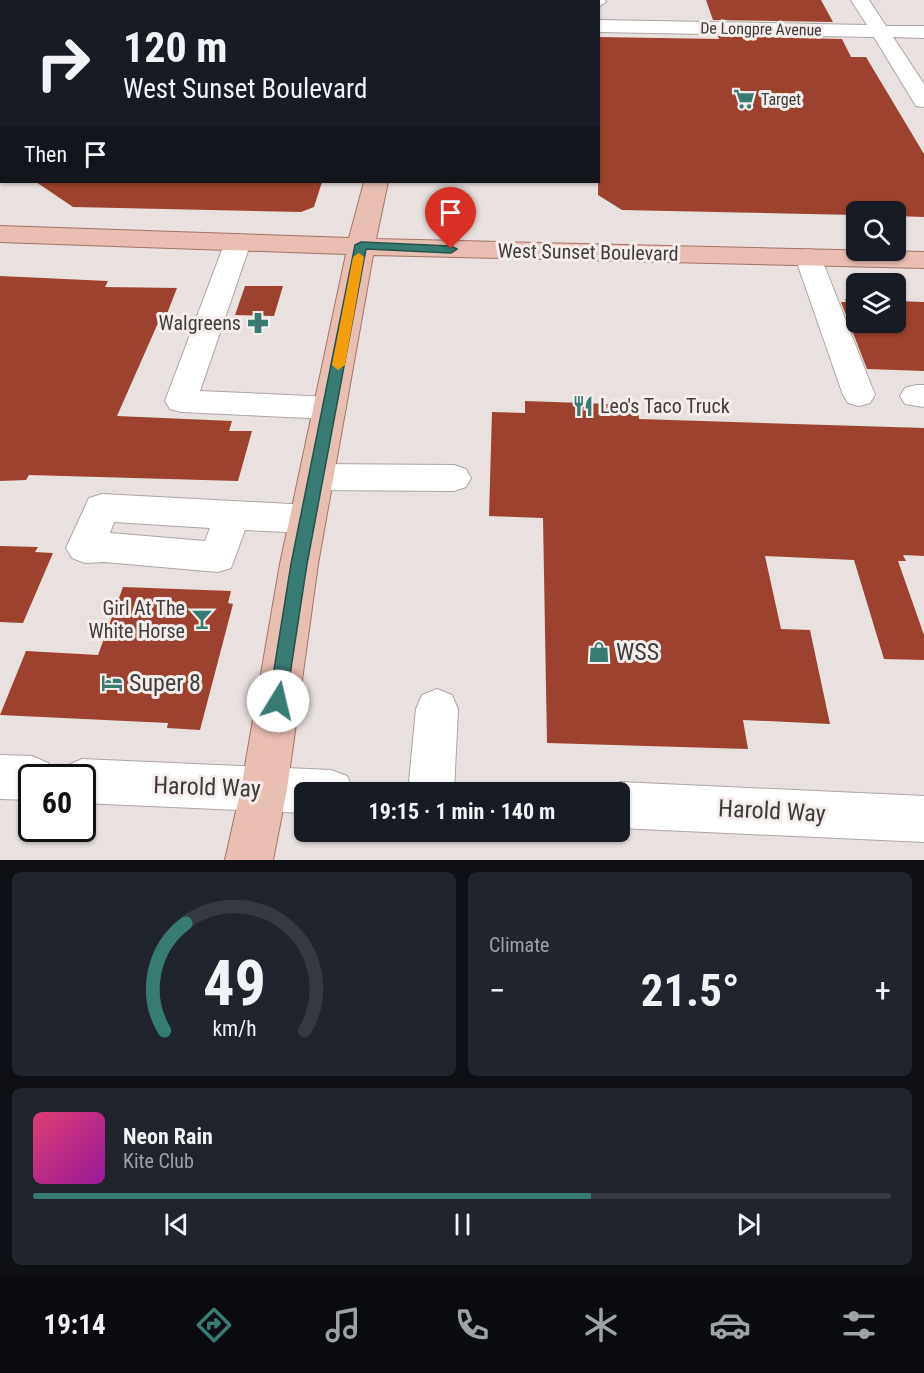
<!DOCTYPE html>
<html lang="en">
<head>
<meta charset="utf-8">
<style>
  body { margin:0; font-family:"Roboto Condensed",sans-serif; background:#20242c; color:#f1f3f6; height:100vh; display:flex; flex-direction:column; font-size:22px; white-space:nowrap }
  * { box-sizing:border-box; margin:0 }
  p { font-size:20px; color:#9ea1a6 }
  .icon { flex:none; width:33px; height:33px; fill:none; stroke:currentColor; stroke-width:2; stroke-linecap:round; stroke-linejoin:round }
  .map { position:relative; height:860px; overflow:hidden }
  .details { display:flex; flex-direction:column; gap:12px; padding:12px; background:#0d0f14; flex:1 }
  .details>* { flex:none }
  .hud { position:absolute; left:0px; top:0px; width:600px; height:183px; box-shadow:0 2px 4px #0004; background:#171b24; color:#f1f3f6; overflow:hidden }
  .tools { position:absolute; left:846px; top:201px; display:grid; gap:12px }
  .tools a { display:grid; place-items:center; width:60px; height:60px; border-radius:9px; background:#171b24; box-shadow:0 2px 4px #0004; font-size:30px }
  .speed { position:absolute; left:18px; top:764px; display:flex; gap:12px; font-size:30px; font-weight:700; text-align:center }
  .speed>* { display:grid; place-content:center; width:78px; height:78px; border-radius:50%; background:#171b24; box-shadow:0 2px 4px #0004; line-height:1 }
  .speed .limit { border:3px solid #111; border-radius:9px; background:#fff; color:#111 }
  .pin { position:absolute; display:grid; place-items:center; width:51px; height:51px; color:#fff; margin:-62px -26px; border-radius:50% 50% 50% 0; rotate:-45deg; box-shadow:0 0 6px #0007 }
  .pin .icon { rotate:45deg }
  .me { position:absolute; width:66px; margin:-33px; rotate:9deg; stroke-linejoin:round; filter:drop-shadow(0 0 4px #0008) }
  .turn { display:flex; align-items:center; gap:21px; height:126px; padding:0 24px; font-size:27px }
  .turn .icon { width:78px; height:78px; stroke-width:2.5 }
  .turn b { display:block; font-size:42px; line-height:51px }
  .then { display:flex; align-items:center; height:57px; padding:0 24px; background:#0003; gap:12px; font-size:22px }
  .big { font-size:45px; font-weight:700; line-height:1.1 }
  .details .tile { flex:1; display:flex; flex-direction:column; justify-content:center; gap:9px; min-width:0; padding:0 21px; border-radius:9px; background:#20242c }
  .details .dial { align-items:center; gap:0 }
  .dial svg { height:156px; overflow:visible; fill:none; stroke:#363941; stroke-width:7; stroke-linecap:round; text-anchor:middle }
  .dial text { fill:#f1f3f6; stroke:none }
  .song { display:flex; align-items:center; gap:18px }
  .cover { width:72px; height:72px; border-radius:9px; background:linear-gradient(135deg,hsl(340 70% 55%),hsl(300 70% 35%)) }
  .played { height:6px; border-radius:3px; background:linear-gradient(90deg,#367c73 65%,#363941 65%) }
  .keys { display:flex; justify-content:space-around; direction:ltr }
  .heat { display:flex; justify-content:space-between; align-items:center; font-size:33px; direction:ltr }
  .details .tiles { flex:1; display:grid; gap:12px; grid-template-columns:1fr 1fr }
  .tile:last-child { grid-column:span 2 }
  .trip { position:absolute; left:294px; top:782px; width:336px; height:60px; border-radius:9px; background:#171b24; box-shadow:0 2px 4px #0004; font-weight:700; line-height:60px; text-align:center }
  .tabs { display:flex; height:96px; justify-content:space-around; align-items:center; background:#090b0e; color:#9ea1a6 }
  .tabs .icon { width:42px; height:42px }
  .tabs .active { color:#367c73 }
  .tabs b { font-size:27px; color:#f1f3f6 }
  .map>svg:first-child { display:block }
  .building { fill:#9d422e }
  .lines { fill:none; stroke-linecap:round; stroke-linejoin:round }
  .minor-casing { stroke:#aca5a3; stroke-width:2 }
  .major-casing { stroke:#a47468; stroke-width:2 }
  .minor { fill:#fff; fill-rule:evenodd }
  .major { fill:#e9beb3; fill-rule:evenodd }
  .route { fill:#367c73; stroke:#23514b; stroke-width:1.5 }
  .slow { fill:#f59e0b }
  .labels { text-anchor:middle; dominant-baseline:central; stroke-width:6; stroke-linejoin:round; paint-order:stroke }
  .far-street-label { font-size:16px; fill:#3e3b3a; stroke:#f6eeec }
  .far-poi-label { font-size:16px; fill:#3e3b3a; stroke:#f6eeec; text-anchor:start }
  .street-label { font-size:20px; fill:#3e3b3a; stroke:#f6eeec }
  .poi-label { font-size:20px; fill:#3e3b3a; stroke:#f6eeec; text-anchor:end }
  .near-poi-label { font-size:24px; fill:#3e3b3a; stroke:#f6eeec; text-anchor:start }
  .near-street-label { font-size:24px; fill:#3e3b3a; stroke:#f6eeec }
</style>
</head>
<body>
<div class="map">
<svg width="924" height="860" viewBox="0 0 924 860">
  <rect width="100%" height="100%" fill="#e8e1df"/>
  <!-- building -->
  <g class="building">
    <path d="M706 0H821L833 22 713 20Z"/>
    <path d="M718 36 842 39 851 57H866L924 154V217L896 216V212H856V215L622 210 598 195V37L719 39Z"/>
    <path d="M36 182H322L314 207 301 212 73 207Z"/>
    <path d="M0 276 108 281 105 287 177 288 163 324 158 323 117 416 232 421 229 431H252L238 481 29 475 26 480 0 481Z"/>
    <path d="M245 286H283L274 316 235 315Z"/>
    <path d="M845 299 856 300V322H896V301L924 302V371L867 369 841 302H846Z"/>
    <path d="M525 401 638 405 639 419 924 428V556L903 555 906 561H898L924 635V660L884 659 854 560 765 556 781 629 810 630 830 724 743 720 748 749 547 743 543 518 489 516 492 412 525 413Z"/>
    <path d="M0 546 38 547 35 552 53 553 23 623 0 622Z"/>
    <path d="M123 587 231 591 228 603 233 604 200 730 167 728 168 723 0 715 26 651 98 655Z"/>
  </g>
  <g class="lines">
    <defs>
      <g id="minor">
        <rect x="544" y="0" width="18" height="2"/>
        <path d="M587 0H605L606 2 598 7V2Z"/>
        <path d="M851 0H869L886 26H924V38L893 37 924 84V107L916 106 874 37 598 32V20L867 25Z"/>
        <path d="M238 234 247 236 251 242 200 391 330 397 341 400 346 408 341 416 330 419 181 412 170 409 165 401 225 242 229 236Z"/>
        <path d="M808 249 818 251 821 257 875 395 870 403 859 406 848 403 843 395 795 257 798 251Z"/>
        <path d="M916 385H924V407L905 404 900 396 905 388Z"/>
        <path d="M316 464 454 465 466 469 471 478 466 487 454 491 316 490 304 486 299 477 304 468Z"/>
        <path d="M102 494 308 505 321 509 326 519 321 529 308 533 245 530 231 568 218 572 104 562 85 563 72 558 66 548 89 498ZM114 522 210 528 205 541 110 533Z"/>
        <path d="M437 689 452 695 458 709 454 792H408L416 709 422 695Z"/>
        <path d="M0 755 32 756 48 763 54 777H32V800L0 799Z"/>
        <path d="M82 759 331 770 347 776 354 792H304V813L82 803V777H61L66 766Z"/>
        <path d="M620 782 924 796V842L620 828V792H602L604 789Z"/>
      </g>
      <g id="major">
        <path d="M407 0H425L406 2Z"/>
        <path d="M364 182H388L376 239 924 252V268L373 255 318 564 287 789 273 860H225L241 789 280 564 346 254 0 242V226L349 238Z"/>
      </g>
    </defs>
    <!-- minor casing -->
    <use href="#minor" class="minor-casing"/>
    <!-- major casing -->
    <use href="#major" class="major-casing"/>
    <!-- minor -->
    <use href="#minor" class="minor"/>
    <!-- major -->
    <use href="#major" class="major"/>
  </g>
  <!-- route -->
  <path class="route" d="M361 242 451 246 457 249 451 253 366 249 307 564 286 701 284 707 278 709 271 707 269 701 291 564 355 245Z"/>
  <!-- slow -->
  <path class="slow" d="M359 253 364 257 345 365 338 370 332 365 353 257Z"/>
  <!-- icons -->
  <defs>
    <symbol id="supermarket-bare" viewBox="-9 -9 18 18"><path d="M-6-5.5h2.5l.6 2H6L4.5 2H-2.5L-4.4-4H-6ZM-1.5 3.2a1.3 1.3 0 1 0 .1 0ZM3 3.2a1.3 1.3 0 1 0 .1 0Z" fill="#367c73" stroke="#f6eeec" stroke-width="2.5" paint-order="stroke"/></symbol>
    <symbol id="pharmacy-bare" viewBox="-9 -9 18 18"><path d="M-2-6h4v4h4v4h-4v4h-4v-4h-4v-4h4Z" fill="#367c73" stroke="#f6eeec" stroke-width="2.5" paint-order="stroke"/></symbol>
    <symbol id="restaurant-bare" viewBox="-9 -9 18 18"><path d="M-5-6h1v4h1v-4h1v4h1v-4h1v5L-1.5 .5V6h-2V.5L-5-1ZM5-6V6H3V1.5H1.5Q1.5-4 5-6Z" fill="#367c73" stroke="#f6eeec" stroke-width="2.5" paint-order="stroke"/></symbol>
    <symbol id="bar-bare" viewBox="-9 -9 18 18"><path d="M-6-5H6L.8 .8V4.5H3.5V6h-7V4.5H-.8V.8Z" fill="#367c73" stroke="#f6eeec" stroke-width="2.5" paint-order="stroke"/></symbol>
    <symbol id="shop-bare" viewBox="-9 -9 18 18"><path d="M-5-2.5h2.3a2.7 3.5 0 0 1 5.4 0H5L5.5 6h-11ZM-1.5-2.5h3a1.5 2.3 0 0 0-3 0Z" fill="#367c73" stroke="#f6eeec" stroke-width="2.5" paint-order="stroke"/></symbol>
    <symbol id="hotel-bare" viewBox="-9 -9 18 18"><path d="M-6-4.5h1.5V1H6V5H4.5V3h-9V5H-6ZM-4 0a1.8 1.8 0 1 1 3.6 0ZM.5 0V-2.5h3Q6-2.5 6 0Z" fill="#367c73" stroke="#f6eeec" stroke-width="2.5" paint-order="stroke"/></symbol>
  </defs>
  <g fill-rule="evenodd">
    <use href="#supermarket-bare" x="729" y="84" width="30" height="30"/>
    <use href="#pharmacy-bare" x="243" y="308" width="30" height="30"/>
    <use href="#restaurant-bare" x="568" y="391" width="30" height="30"/>
    <use href="#bar-bare" x="187" y="604" width="30" height="30"/>
    <use href="#shop-bare" x="584" y="637" width="30" height="30"/>
    <use href="#hotel-bare" x="97" y="668" width="30" height="30"/>
  </g>
  <g class="labels">
    <!-- far-street labels -->
    <g class="far-street-label">
      <text transform="translate(761 29) rotate(1)">De Longpre Avenue</text>
    </g>
    <!-- far-poi labels -->
    <g class="far-poi-label">
      <text x="761" y="99">Target</text>
    </g>
    <!-- street labels -->
    <g class="street-label">
      <text transform="translate(588 252) rotate(1)">West Sunset Boulevard</text>
    </g>
    <!-- poi labels -->
    <g class="poi-label">
      <text x="241" y="323">Walgreens</text>
      <text x="600" y="406" text-anchor="start">Leo's Taco Truck</text>
      <text x="185" y="608">Girl At The<tspan x="185" dy="23">White Horse</tspan></text>
    </g>
    <!-- near-poi labels -->
    <g class="near-poi-label">
      <text x="616" y="652">WSS</text>
      <text x="129" y="683">Super 8</text>
    </g>
    <!-- near-street labels -->
    <g class="near-street-label">
      <text transform="translate(207 787) rotate(2)">Harold Way</text>
      <text transform="translate(772 811) rotate(3)">Harold Way</text>
    </g>
  </g>
</svg>
<div class="tools">
<a><svg class="icon" aria-label="search" viewBox="0 0 24 24"><circle cx="10" cy="10" r="6"/><path d="M15 15l6 6"/></svg></a>
<a><svg class="icon" aria-label="layers" viewBox="0 0 24 24"><path d="M12 4l9 5-9 5-9-5zM3 14l9 5 9-5"/></svg></a>
</div>
<div class="speed"><div class="limit">60</div></div>
<div class="pin" style="left:451px;top:249px;background:#d93025"><svg class="icon" aria-label="arrive" viewBox="0 0 24 24"><path d="M6 21V4h12l-3 4 3 4H6"/></svg></div>
<svg class="me" style="left:278px;top:701px" viewBox="-20 -20 40 40"><circle r="19" fill="#fff"/><path d="M0-13L10 11 0 6-10 11z" fill="#367c73"/></svg>
<div class="trip">19:15 · 1 min · 140 m</div>
<div class="hud">
<div class="turn"><svg class="icon" aria-label="right" viewBox="0 0 24 24"><path d="M7 20v-9h11M14 6l5 5-5 5"/></svg><div><b>120 m</b>West Sunset Boulevard</div></div>
<div class="then">Then<svg class="icon" aria-label="arrive" viewBox="0 0 24 24"><path d="M6 21V4h12l-3 4 3 4H6"/></svg></div>
</div>
</div>
<section class="details">
<div class="tiles">
<div class="tile dial"><svg viewBox="0 0 100 80">
<path d="M14 69A42 42 0 1 1 86 69"/>
<path d="M14 69A42 42 0 0 1 25 14" stroke="#367c73"/>
<text x="50" y="56" font-size="32" font-weight="700">49</text>
<text x="50" y="72" font-size="11">km/h</text>
</svg></div>
<div class="tile"><p>Climate</p>
<div class="heat"><a>−</a><b class="big">21.5°</b><a>+</a></div>
</div>
<div class="tile">
<div class="song"><i class="cover"></i><div><b>Neon Rain</b><p>Kite Club</p></div></div>
<div class="played"></div>
<div class="keys"><svg class="icon" aria-label="previous" viewBox="0 0 24 24"><path d="M18 5L8 12l10 7zM5 5v14"/></svg><svg class="icon" aria-label="pause" viewBox="0 0 24 24"><path d="M8 5v14M16 5v14"/></svg><svg class="icon" aria-label="next" viewBox="0 0 24 24"><path d="M6 5l10 7-10 7zM19 5v14"/></svg></div>
</div>
</div>
</section>
<nav class="tabs">
<b>19:14</b>
<svg class="icon active" aria-label="directions" viewBox="0 0 24 24"><path d="M12 3l9 9-9 9-9-9zM9 14v-3h6M13 9l2 2-2 2"/></svg>
<svg class="icon" aria-label="music" viewBox="0 0 24 24"><path d="M9 18V5l10-2v13"/><circle cx="6" cy="18" r="3"/><circle cx="16" cy="16" r="3"/></svg>
<svg class="icon" aria-label="phone" viewBox="0 0 24 24"><path d="M5 4h4l2 5-3 2q2 4 5 5l2-3 5 2v4C11 20 4 13 5 4z"/></svg>
<svg class="icon" aria-label="climate" viewBox="0 0 24 24"><path d="M12 3v18M4 7l16 10M4 17L20 7"/></svg>
<svg class="icon" aria-label="car" viewBox="0 0 24 24"><path d="M5 17H2v-5l4-1 3-4h7l3 4 3 1v5h-3M9 17h6M6 11h13"/><circle cx="7" cy="17" r="2"/><circle cx="17" cy="17" r="2"/></svg>
<svg class="icon" aria-label="filters" viewBox="0 0 24 24"><path d="M4 7h16M4 17h16"/><circle cx="9" cy="7" r="2"/><circle cx="15" cy="17" r="2"/></svg>
</nav>
</body>
</html>
